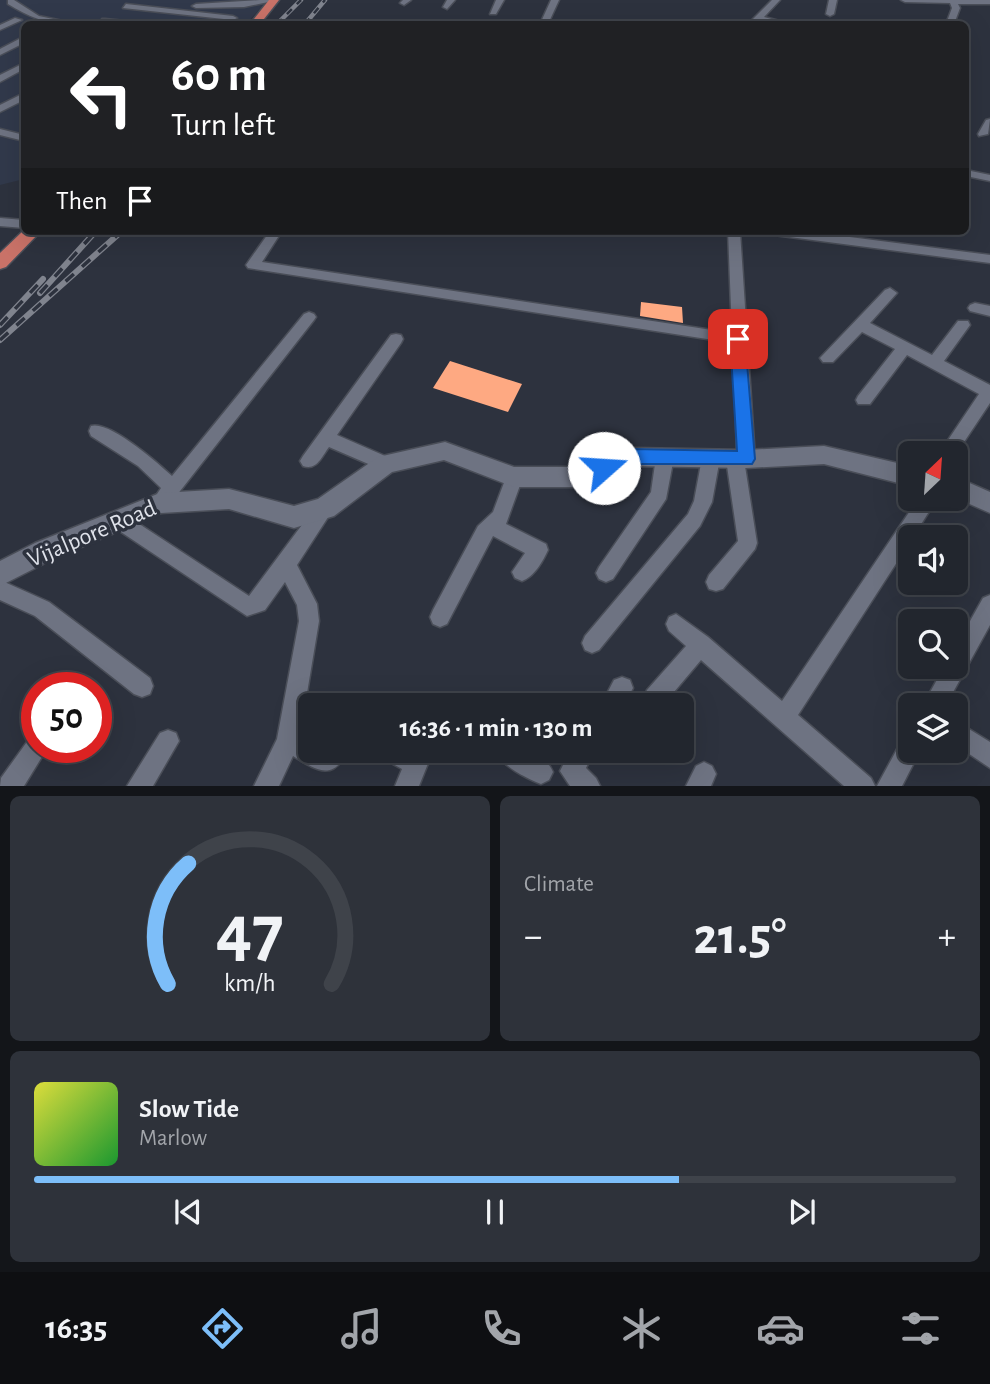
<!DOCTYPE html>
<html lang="en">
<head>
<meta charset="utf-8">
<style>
  body { margin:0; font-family:"Alegreya Sans",sans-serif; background:#2e323a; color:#f1f3f6; height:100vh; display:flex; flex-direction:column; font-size:26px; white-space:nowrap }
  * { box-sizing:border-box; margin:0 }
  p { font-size:23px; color:#a2a5aa }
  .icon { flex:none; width:38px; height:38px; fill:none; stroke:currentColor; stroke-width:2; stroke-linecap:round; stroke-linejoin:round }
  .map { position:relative; height:786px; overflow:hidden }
  .details { display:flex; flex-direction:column; gap:10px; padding:10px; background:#131519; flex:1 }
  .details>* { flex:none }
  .banner { position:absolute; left:21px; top:21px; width:948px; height:214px; border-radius:10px; box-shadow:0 7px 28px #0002,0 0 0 2px #3f434a; background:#202124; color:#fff; overflow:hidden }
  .needle { width:46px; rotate:25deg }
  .buttons { position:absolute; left:898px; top:441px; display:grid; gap:14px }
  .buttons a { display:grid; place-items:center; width:70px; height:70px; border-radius:10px; background:#22262e; box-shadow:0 7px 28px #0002,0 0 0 2px #3f434a; font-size:35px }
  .speed { position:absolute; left:21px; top:672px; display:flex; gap:14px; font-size:35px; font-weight:700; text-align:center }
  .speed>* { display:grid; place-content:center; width:91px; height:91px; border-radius:50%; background:#22262e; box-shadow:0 7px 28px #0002,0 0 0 2px #3f434a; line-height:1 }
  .speed .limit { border:10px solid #d22; background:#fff; color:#111 }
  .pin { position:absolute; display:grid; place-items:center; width:60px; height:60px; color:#fff; margin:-30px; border-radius:14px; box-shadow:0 4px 10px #0006 }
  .me { position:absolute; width:77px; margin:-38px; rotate:71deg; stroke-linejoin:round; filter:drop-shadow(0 0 5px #0008) }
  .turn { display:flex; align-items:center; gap:24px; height:147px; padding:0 35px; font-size:32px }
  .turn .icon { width:91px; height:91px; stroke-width:2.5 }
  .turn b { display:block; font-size:49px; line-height:60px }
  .then { display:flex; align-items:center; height:66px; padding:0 35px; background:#0003; gap:14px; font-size:26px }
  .big { font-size:52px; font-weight:700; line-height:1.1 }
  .details .tile { flex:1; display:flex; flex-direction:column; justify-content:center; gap:10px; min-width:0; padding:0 24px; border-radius:10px; background:#2e323a }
  .details .dial { align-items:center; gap:0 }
  .dial svg { height:182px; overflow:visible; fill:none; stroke:#3f434a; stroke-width:7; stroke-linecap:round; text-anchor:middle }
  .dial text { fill:#f1f3f6; stroke:none }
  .song { display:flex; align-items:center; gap:21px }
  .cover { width:84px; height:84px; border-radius:10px; background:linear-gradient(135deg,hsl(60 70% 55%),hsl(130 70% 35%)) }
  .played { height:7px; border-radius:4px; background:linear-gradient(90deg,#7dbef9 70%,#3f434a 70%) }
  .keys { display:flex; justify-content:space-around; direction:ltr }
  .heat { display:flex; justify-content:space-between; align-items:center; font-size:38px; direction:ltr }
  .details .tiles { flex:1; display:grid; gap:10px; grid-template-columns:1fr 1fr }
  .tile:last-child { grid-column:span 2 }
  .trip { position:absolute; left:298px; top:693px; width:396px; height:70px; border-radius:10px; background:#22262e; box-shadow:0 7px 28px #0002,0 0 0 2px #3f434a; font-weight:700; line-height:70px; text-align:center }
  .menu { display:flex; height:112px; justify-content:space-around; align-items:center; background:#0e0f12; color:#a2a5aa }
  .menu .icon { width:49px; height:49px }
  .menu .on { color:#7dbef9 }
  .menu b { font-size:32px; color:#f1f3f6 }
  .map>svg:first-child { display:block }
  .built { fill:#31394b }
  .building { fill:#fea982 }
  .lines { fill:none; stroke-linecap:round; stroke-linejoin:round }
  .minor-casing { stroke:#4a4e58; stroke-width:3 }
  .secondary-casing { stroke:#4a4e58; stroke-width:3 }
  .trunk-casing { stroke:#4a4e58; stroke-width:3 }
  .minor { fill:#6e7382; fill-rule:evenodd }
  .secondary { fill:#6e7382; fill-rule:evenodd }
  .trunk { fill:#c97268; fill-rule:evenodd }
  .rail-far1-casing { stroke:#80848e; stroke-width:4.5 }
  .rail-casing { stroke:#80848e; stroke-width:6 }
  .rail-far1 { stroke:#2d323e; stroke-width:2.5; stroke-dasharray:7; stroke-linecap:butt }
  .rail { stroke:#2d323e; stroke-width:3.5; stroke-dasharray:11; stroke-linecap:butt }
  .route { fill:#1a73e8; stroke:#114b97; stroke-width:2 }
  .labels { text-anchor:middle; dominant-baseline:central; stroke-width:7; stroke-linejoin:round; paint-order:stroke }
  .street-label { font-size:24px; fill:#dfe2ea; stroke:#2d323e }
</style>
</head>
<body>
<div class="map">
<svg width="990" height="786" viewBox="0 0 990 786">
  <rect width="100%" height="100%" fill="#2d323e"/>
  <!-- built -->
  <path class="built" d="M0 0H268L246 24H24V179L0 185Z"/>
  <!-- building -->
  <g class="building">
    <path d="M641 302 682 307 683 323 640 316Z"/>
    <path d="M450 361 522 384 508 412 433 388Z"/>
  </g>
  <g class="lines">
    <defs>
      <g id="minor">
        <path d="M8 0H14L39 16 77 24C50 26 31 18 8 4Z"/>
        <path d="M260 0H278L244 7 196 8 192 6 196 4Z"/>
        <path d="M403 0H411L404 5 400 3Z"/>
        <path d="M447 0H455L447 9 443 7Z"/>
        <path d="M496 0H504L496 14H490Z"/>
        <path d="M551 0H559L548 24H540Z"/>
        <path d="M772 0H780L764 17 791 24 760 21 756 24H748Z"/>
        <path d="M829 0H837L834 14 830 16 826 14Z"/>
        <path d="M901 0H990V4H958L960 8 954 24H946L952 8 950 3 905 2Z"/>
        <path d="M126 4 233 16 237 18 233 20 123 8Z"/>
        <path d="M15 18 22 20 0 30V25Z"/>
        <path d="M105 19 135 22 139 24 102 23V19Z"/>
        <path d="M21 38H24V43L0 55V49Z"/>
        <path d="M24 63V69L0 82V75Z"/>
        <path d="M24 93V100L0 112V105Z"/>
        <path d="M990 119 988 134 979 136 978 134 986 120Z"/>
        <path d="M0 129 24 135V141L0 135Z"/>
        <path d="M966 170 990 175V181L966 176Z"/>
        <path d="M0 218 24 220V228L0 226Z"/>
        <path d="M270 231H282L262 262 732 333 728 231H740L755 459 752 464 745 466 757 543 755 549 723 589 716 591 709 589 706 582 709 575 738 541 726 459 729 454 737 453 733 343 248 268 246 265Z"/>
        <path d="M768 231H803L990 255V263L774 235Z"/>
        <path d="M890 288 897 293 870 323 932 355 958 321H968L970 325 944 361 990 385V403L958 451 952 453 946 451 944 446 979 394 907 355 870 404H858L856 400 858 396 895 349 862 332 833 362H823L820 358 885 290Z"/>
        <path d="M975 303 990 306V316L970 311 968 308 970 305Z"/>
        <path d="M309 312 314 314 316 317 314 320 166 509 160 511 154 509 151 503 161 488 138 466 91 436 89 431 91 426C109 420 158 463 172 476L304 314Z"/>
        <path d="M396 334 401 335 403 339 401 343 337 435 392 459 395 464 392 469 386 471 380 469 329 447C322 456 317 471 303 466L300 461 303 456 391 335Z"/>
        <path d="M665 450 671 452 674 457 666 499 613 579 606 582 599 579 596 573 599 567 651 492 656 457 659 452Z"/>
        <path d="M711 451 717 453 720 458 712 502 700 526 599 650 592 653 585 650 582 643 585 636 688 514 694 501 702 458 705 453Z"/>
        <path d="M514 470 520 472 523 477 506 524 546 544 548 550C543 561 534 577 522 581L515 578 512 572 525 553 493 536 447 624 440 627 433 624 430 617 433 610 478 526 493 512 508 472Z"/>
        <path d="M918 499H937L913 537H910V542L798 715 871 778 875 786H844L701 660 663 705H647L644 698 647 690 686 646 669 631 666 624 669 617 676 614 708 637 782 701Z"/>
        <path d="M325 500 331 502 334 508 297 565 317 604 319 621 300 735 310 740V751H347C333 783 315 769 293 756L279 786H254L277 739 299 621 297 605 285 582 265 610 247 616 112 526 109 520 112 514 118 512 124 514 249 596 319 502Z"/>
        <path d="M0 580 49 602 150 678 153 686 150 694 142 697 134 694 35 616 0 600Z"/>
        <path d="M990 595V625L946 705H923L944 667H956V646L983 598Z"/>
        <path d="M622 677 630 680 633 688 624 705H601L614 680Z"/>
        <path d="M956 721 990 742V768L956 745Z"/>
        <path d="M168 730 176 733 179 741 153 786H127L160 733Z"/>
        <path d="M37 736V747H48L24 786H0L1 778 29 739Z"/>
        <path d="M910 737V751H920L902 786H877L902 740Z"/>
        <path d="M381 751H433L419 786H395L402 769 384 759Z"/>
        <path d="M495 751C516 750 543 749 553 772L549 780 541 784C526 778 502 766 495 751Z"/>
        <path d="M570 751H594L586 768 596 778 600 786H570L560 771Z"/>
        <path d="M704 762 712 766 716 774 711 786H686L696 766Z"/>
      </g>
      <g id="secondary">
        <path d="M445 442 514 467H585L632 448 746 450 824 446 910 466V486L824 464 746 468 634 466 586 487H514L444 460 392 472 334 516 294 528 229 509 161 513 53 559 0 586V561L35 543 160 493 229 489 294 506 318 499 378 457Z"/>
        <path d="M956 477 990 492V513L956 498Z"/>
      </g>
      <g id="trunk">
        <path d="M269 0H279L260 24H250Z"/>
        <path d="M24 230 41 231 6 267 0 269V253Z"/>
      </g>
    </defs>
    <!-- minor casing -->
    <use href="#minor" class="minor-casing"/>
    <!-- secondary casing -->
    <use href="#secondary" class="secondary-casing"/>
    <!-- trunk casing -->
    <use href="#trunk" class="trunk-casing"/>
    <!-- minor -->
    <use href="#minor" class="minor"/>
    <!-- secondary -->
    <use href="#secondary" class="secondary"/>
    <!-- trunk -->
    <use href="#trunk" class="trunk"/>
    <defs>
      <g id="rail-far1">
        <path d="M277 24 301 0"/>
        <path d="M305 24 325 0"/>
      </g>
      <g id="rail">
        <path d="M40 293 96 231"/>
        <path d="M0 325 43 279"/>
        <path d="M0 340 122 231"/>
      </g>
    </defs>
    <!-- rail-far1 casing -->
    <use href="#rail-far1" class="rail-far1-casing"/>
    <!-- rail casing -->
    <use href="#rail" class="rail-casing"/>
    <!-- rail-far1 -->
    <use href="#rail-far1" class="rail-far1"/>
    <!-- rail -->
    <use href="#rail" class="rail"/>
  </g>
  <!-- route -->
  <path class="route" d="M738 334 745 339 755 459 752 464H633L604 475 598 473 596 468 598 463 632 449 737 451 730 339Z"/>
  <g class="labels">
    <!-- street labels -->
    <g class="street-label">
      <text transform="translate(92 534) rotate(-23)">Vijalpore Road</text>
    </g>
  </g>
</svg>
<div class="buttons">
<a><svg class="needle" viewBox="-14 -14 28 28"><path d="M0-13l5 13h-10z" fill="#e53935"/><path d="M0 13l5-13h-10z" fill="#a2a5aa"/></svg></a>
<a><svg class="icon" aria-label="sound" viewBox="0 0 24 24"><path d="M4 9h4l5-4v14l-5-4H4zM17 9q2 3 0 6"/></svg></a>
<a><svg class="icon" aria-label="search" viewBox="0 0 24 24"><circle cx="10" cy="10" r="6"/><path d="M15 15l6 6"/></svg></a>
<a><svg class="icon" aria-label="layers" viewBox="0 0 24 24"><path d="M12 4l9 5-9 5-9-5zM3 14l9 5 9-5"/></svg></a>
</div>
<div class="speed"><div class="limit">50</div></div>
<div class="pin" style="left:738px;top:339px;background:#d93025"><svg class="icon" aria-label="arrive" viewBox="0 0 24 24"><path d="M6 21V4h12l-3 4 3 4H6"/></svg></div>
<svg class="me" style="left:604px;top:468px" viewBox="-20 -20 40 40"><circle r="19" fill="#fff"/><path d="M0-13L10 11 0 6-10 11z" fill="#1a73e8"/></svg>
<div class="trip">16:36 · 1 min · 130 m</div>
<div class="banner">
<div class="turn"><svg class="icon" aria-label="left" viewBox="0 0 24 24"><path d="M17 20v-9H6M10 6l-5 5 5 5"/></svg><div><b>60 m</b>Turn left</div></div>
<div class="then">Then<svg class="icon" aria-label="arrive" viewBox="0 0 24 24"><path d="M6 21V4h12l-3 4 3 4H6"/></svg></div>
</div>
</div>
<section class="details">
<div class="tiles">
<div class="tile dial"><svg viewBox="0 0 100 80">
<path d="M14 69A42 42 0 1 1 86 69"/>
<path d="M14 69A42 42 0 0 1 23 16" stroke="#7dbef9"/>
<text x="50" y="56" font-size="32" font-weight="700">47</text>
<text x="50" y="72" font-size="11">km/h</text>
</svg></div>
<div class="tile"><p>Climate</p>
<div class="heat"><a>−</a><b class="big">21.5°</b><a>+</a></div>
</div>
<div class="tile">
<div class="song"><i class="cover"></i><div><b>Slow Tide</b><p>Marlow</p></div></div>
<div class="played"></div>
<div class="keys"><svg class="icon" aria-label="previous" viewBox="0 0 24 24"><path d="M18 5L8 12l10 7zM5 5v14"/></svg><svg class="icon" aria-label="pause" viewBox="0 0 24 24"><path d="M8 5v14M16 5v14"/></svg><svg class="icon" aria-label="next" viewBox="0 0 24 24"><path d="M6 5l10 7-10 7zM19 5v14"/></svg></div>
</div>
</div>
</section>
<nav class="menu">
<b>16:35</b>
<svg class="icon on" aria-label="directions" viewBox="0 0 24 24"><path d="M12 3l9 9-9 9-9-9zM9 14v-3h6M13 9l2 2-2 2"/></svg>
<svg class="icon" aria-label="music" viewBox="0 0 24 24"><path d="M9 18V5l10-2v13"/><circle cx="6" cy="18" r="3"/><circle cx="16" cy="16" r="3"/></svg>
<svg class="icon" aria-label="phone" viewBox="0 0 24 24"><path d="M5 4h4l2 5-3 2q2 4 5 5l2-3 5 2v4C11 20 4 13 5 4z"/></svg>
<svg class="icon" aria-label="climate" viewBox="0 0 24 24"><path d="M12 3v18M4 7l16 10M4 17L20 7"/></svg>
<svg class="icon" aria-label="car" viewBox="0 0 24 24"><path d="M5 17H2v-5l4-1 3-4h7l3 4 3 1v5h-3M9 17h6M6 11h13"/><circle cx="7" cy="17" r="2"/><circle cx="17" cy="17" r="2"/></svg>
<svg class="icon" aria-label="filters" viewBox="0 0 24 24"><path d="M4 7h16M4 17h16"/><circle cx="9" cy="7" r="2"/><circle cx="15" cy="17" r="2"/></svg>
</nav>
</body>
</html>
